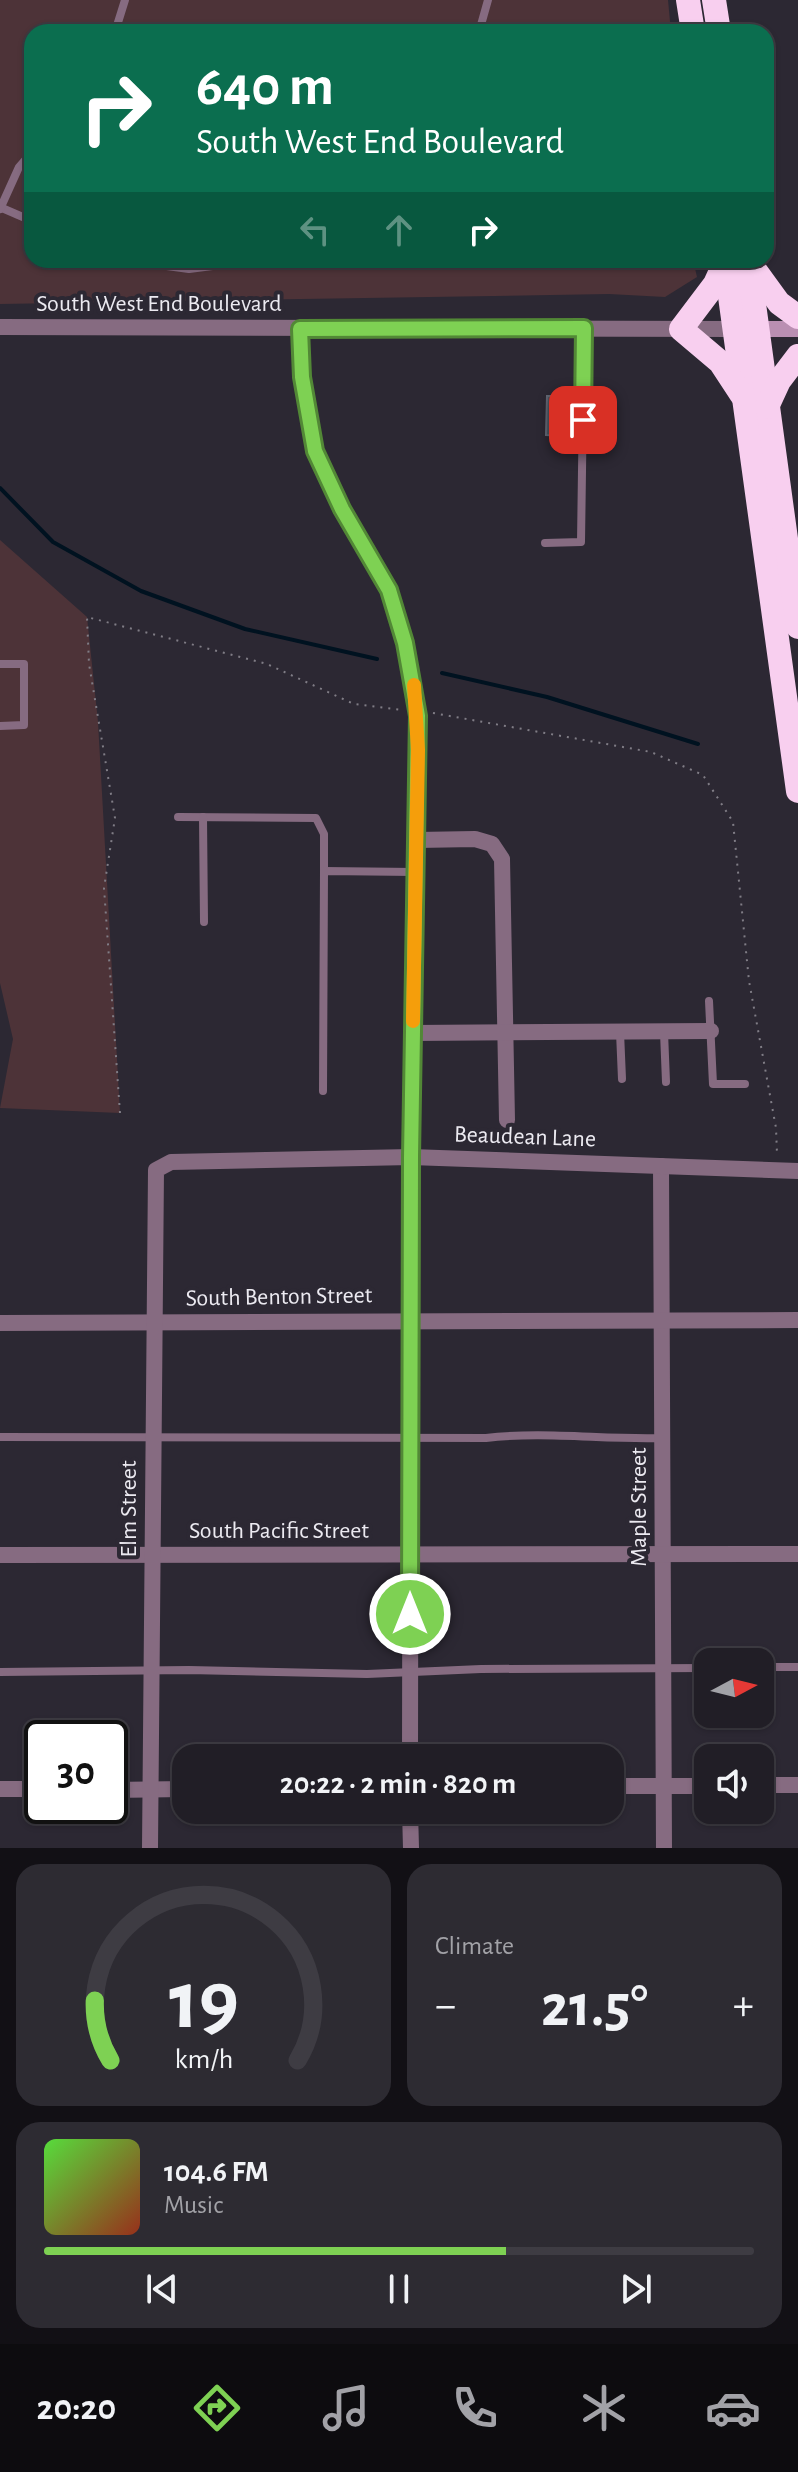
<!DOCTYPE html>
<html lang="en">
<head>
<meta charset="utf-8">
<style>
  body { margin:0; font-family:"Alegreya Sans",sans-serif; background:#2d2b32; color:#f1f3f6; height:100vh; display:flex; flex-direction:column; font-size:30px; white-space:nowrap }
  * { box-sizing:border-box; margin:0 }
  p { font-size:26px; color:#a2a2a7 }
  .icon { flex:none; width:44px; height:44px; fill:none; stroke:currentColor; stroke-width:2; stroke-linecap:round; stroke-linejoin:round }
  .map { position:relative; height:1848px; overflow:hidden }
  .side { display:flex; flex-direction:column; gap:16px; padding:16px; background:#121015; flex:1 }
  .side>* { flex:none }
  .banner { position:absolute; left:24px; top:24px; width:750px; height:244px; border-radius:24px; box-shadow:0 2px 6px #0004,0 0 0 2px #3e3c43; background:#0b6e4f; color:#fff; overflow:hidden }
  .needle { width:52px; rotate:83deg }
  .controls { position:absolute; left:694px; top:1648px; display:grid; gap:16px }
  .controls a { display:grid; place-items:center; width:80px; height:80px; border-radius:16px; background:#211e26; box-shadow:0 2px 6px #0004,0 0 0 2px #3e3c43; font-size:40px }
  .speed { position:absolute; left:24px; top:1720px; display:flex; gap:16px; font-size:40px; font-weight:700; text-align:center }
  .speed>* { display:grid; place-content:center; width:104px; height:104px; border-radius:50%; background:#211e26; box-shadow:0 2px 6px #0004,0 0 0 2px #3e3c43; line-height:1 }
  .speed .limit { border:4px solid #111; border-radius:12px; background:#fff; color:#111 }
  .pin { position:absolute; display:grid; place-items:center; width:68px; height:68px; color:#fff; margin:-34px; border-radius:16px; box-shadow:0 4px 12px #0006 }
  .me { position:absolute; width:88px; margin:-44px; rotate:0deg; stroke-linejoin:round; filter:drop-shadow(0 0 6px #0008) }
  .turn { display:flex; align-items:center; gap:28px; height:168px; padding:0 40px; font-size:36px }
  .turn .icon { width:104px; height:104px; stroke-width:2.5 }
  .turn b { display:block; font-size:56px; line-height:68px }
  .lanes { display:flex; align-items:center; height:76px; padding:0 40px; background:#0003; justify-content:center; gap:40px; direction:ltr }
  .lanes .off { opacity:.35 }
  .big { font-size:60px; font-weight:700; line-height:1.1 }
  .side .widget { flex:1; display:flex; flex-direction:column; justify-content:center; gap:12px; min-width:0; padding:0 28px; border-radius:24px; background:#2d2b32 }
  .side .dial { align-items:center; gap:0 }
  .dial svg { height:208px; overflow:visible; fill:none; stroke:#3e3c43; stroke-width:7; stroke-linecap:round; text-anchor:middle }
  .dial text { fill:#f1f3f6; stroke:none }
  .song { display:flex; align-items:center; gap:24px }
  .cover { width:96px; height:96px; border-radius:12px; background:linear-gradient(135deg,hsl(110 70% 55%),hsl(10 70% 35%)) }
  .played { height:8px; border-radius:4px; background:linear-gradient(90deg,#7ed153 65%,#3e3c43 65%) }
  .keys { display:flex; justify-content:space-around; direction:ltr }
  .heat { display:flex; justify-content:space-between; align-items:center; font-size:44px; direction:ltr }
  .side .tiles { flex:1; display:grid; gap:16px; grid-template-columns:1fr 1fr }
  .widget:last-child { grid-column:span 2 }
  .trip { position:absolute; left:172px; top:1744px; width:452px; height:80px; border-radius:24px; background:#211e26; box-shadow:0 2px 6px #0004,0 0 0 2px #3e3c43; font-weight:700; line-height:80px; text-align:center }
  .tabs { display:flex; height:128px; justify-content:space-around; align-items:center; background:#0d0c0f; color:#a2a2a7 }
  .tabs .icon { width:56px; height:56px }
  .tabs .on { color:#7ed153 }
  .tabs b { font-size:36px; color:#f1f3f6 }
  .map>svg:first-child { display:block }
  .green { fill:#4d3338 }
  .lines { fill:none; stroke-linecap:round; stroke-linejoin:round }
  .stream { stroke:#001220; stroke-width:4 }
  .building { fill:#4f5460; stroke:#646976; stroke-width:2 }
  .path { stroke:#807d86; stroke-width:2; stroke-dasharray:2 6; stroke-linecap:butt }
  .lane { stroke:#866b81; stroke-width:8 }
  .street { stroke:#866b81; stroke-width:16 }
  .secondary { stroke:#ba8fb2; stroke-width:16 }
  .highway { stroke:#f8cfef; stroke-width:24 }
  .route-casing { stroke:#528836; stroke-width:20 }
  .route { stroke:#7ed153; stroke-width:14 }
  .slow { stroke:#f59e0b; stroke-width:14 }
  .labels { text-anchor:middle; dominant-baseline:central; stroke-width:8; stroke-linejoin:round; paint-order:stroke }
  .street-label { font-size:24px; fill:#eceaf1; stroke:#2c2833 }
</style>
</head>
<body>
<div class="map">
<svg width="798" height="1848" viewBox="0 0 798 1848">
  <rect width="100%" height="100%" fill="#2c2833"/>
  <!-- green -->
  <g class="green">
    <path d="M0 0H668L671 32H32V260H693L697 277 665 297 609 294 0 304Z"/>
    <path d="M0 540 87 617 98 722 120 1113 0 1108 13 1039 0 983Z"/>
  </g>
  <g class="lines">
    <!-- stream -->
    <g class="stream">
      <path d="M0 488 53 542 141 591 245 629 377 659"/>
      <path d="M442 673 547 697 698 744"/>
    </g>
  </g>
  <!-- building -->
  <path class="building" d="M547 396H571L569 436 546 435Z"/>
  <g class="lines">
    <!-- path -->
    <g class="path">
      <path d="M433 713 651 752 703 775 733 822 749 981 776 1128 777 1154"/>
      <path d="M120 1113 104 888 115 818 89 664 87 617 267 664 354 704 403 710"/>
    </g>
    <!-- lane -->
    <g class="lane">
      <path d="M115 32 125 0"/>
      <path d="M479 32 488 0"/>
      <path d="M2 208 32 221"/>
      <path d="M0 209 19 167 32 152"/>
      <path d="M122 260 189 269 259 260"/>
      <path d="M545 543 581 542 584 329"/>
      <path d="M0 664H24V725L0 726"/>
      <path d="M178 817 316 818 324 834V871"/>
      <path d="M203 817 204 922"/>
      <path d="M709 1001 713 1084H745"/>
      <path d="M620 1032 622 1079"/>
      <path d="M664 1032 666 1082"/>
      <path d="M323 1091 324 871 415 872"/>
      <path d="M0 1437 486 1438C545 1431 604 1440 663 1438"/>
      <path d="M760 1667H798"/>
      <path d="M0 1672 189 1670 367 1674 481 1669 708 1668"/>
    </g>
    <!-- street -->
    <g class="street">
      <path d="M0 327 735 329"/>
      <path d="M300 329 302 377 315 451 342 509 389 590 405 643 418 716 411 1157 410 1758"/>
      <path d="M417 840 475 839 492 844 502 859 507 1120"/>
      <path d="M413 1033 711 1031"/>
      <path d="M661 1166 664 1848"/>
      <path d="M0 1323 798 1320"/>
      <path d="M0 1555 798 1554"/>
      <path d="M760 1785H798"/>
      <path d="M610 1786H708"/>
      <path d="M0 1789H42"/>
      <path d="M110 1790 186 1789"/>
      <path d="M410 1810 411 1848"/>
      <path d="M150 1848 156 1170 171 1162 411 1157 798 1171"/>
    </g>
    <!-- secondary -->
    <path class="secondary" d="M749 329H798"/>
    <!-- highway -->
    <g class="highway">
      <path d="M688 0 693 32"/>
      <path d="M714 0 719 32"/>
      <path d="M725 260 798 791"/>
      <path d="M748 260 798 627"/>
      <path d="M725 262 715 284 681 329 720 362 741 394"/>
      <path d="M752 266 779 303 798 317"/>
      <path d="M767 407 779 381 798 356"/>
    </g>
  </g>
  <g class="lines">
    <defs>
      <path id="route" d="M410 1614 411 1157 418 716 405 643 389 590 342 509 315 451 302 377 300 329 584 328 583 420"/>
    </defs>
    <!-- route casing -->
    <use href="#route" class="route-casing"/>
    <!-- route -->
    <use href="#route" class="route"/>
    <!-- slow -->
    <path class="slow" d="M413 1021 418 750 414 685"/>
  </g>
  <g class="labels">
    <!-- street labels -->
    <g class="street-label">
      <text x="159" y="304">South West End Boulevard</text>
      <text transform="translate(525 1137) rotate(2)">Beaudean Lane</text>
      <text transform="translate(279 1297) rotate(-1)">South Benton Street</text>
      <text transform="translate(639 1507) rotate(-90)">Maple Street</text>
      <text transform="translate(129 1509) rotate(-90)">Elm Street</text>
      <text x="279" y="1531">South Pacific Street</text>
    </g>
  </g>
</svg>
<div class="controls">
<a><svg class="needle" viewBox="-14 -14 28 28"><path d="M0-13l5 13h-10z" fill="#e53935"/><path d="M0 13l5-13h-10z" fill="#a2a2a7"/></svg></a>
<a><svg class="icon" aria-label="sound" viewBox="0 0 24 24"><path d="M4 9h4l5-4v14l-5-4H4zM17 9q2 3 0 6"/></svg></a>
</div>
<div class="speed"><div class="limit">30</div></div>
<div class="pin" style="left:583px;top:420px;background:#d93025"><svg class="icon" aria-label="arrive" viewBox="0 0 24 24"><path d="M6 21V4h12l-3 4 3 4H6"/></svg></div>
<svg class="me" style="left:410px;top:1614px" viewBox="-20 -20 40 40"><circle r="17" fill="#7ed153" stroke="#fff" stroke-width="3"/><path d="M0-11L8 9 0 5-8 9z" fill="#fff"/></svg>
<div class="trip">20:22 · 2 min · 820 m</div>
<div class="banner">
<div class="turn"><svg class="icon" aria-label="right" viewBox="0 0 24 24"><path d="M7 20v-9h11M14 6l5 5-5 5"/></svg><div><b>640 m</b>South West End Boulevard</div></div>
<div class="lanes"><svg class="icon off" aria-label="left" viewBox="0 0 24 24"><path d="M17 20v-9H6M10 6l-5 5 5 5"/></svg><svg class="icon off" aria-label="ahead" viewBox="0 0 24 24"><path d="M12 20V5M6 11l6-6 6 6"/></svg><svg class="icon" aria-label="right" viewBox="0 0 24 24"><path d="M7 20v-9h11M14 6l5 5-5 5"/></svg></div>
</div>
</div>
<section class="side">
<div class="tiles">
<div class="widget dial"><svg viewBox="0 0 100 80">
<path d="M14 69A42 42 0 1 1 86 69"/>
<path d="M14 69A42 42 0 0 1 8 46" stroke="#7ed153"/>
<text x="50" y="56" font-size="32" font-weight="700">19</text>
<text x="50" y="72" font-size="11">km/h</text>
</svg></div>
<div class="widget"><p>Climate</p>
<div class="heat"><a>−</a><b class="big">21.5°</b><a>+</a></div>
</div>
<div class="widget">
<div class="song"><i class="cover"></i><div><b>104.6 FM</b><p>Music</p></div></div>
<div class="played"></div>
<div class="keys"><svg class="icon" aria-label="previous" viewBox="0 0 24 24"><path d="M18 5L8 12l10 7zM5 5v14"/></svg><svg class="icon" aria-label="pause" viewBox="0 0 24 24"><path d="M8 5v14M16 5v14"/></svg><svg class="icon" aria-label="next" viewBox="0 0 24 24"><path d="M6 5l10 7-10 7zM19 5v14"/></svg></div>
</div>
</div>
</section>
<nav class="tabs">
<b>20:20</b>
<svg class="icon on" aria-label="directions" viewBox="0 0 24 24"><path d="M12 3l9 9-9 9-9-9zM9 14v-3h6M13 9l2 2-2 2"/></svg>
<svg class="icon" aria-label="music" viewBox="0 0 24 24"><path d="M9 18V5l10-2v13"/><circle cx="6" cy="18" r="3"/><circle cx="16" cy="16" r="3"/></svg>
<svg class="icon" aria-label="phone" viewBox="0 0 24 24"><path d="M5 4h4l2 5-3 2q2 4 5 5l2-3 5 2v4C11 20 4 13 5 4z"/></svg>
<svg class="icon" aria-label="climate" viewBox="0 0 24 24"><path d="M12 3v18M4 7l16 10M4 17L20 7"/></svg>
<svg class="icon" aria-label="car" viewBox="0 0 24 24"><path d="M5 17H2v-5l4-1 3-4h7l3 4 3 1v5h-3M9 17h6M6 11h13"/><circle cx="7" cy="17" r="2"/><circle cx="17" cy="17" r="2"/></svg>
</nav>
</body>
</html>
